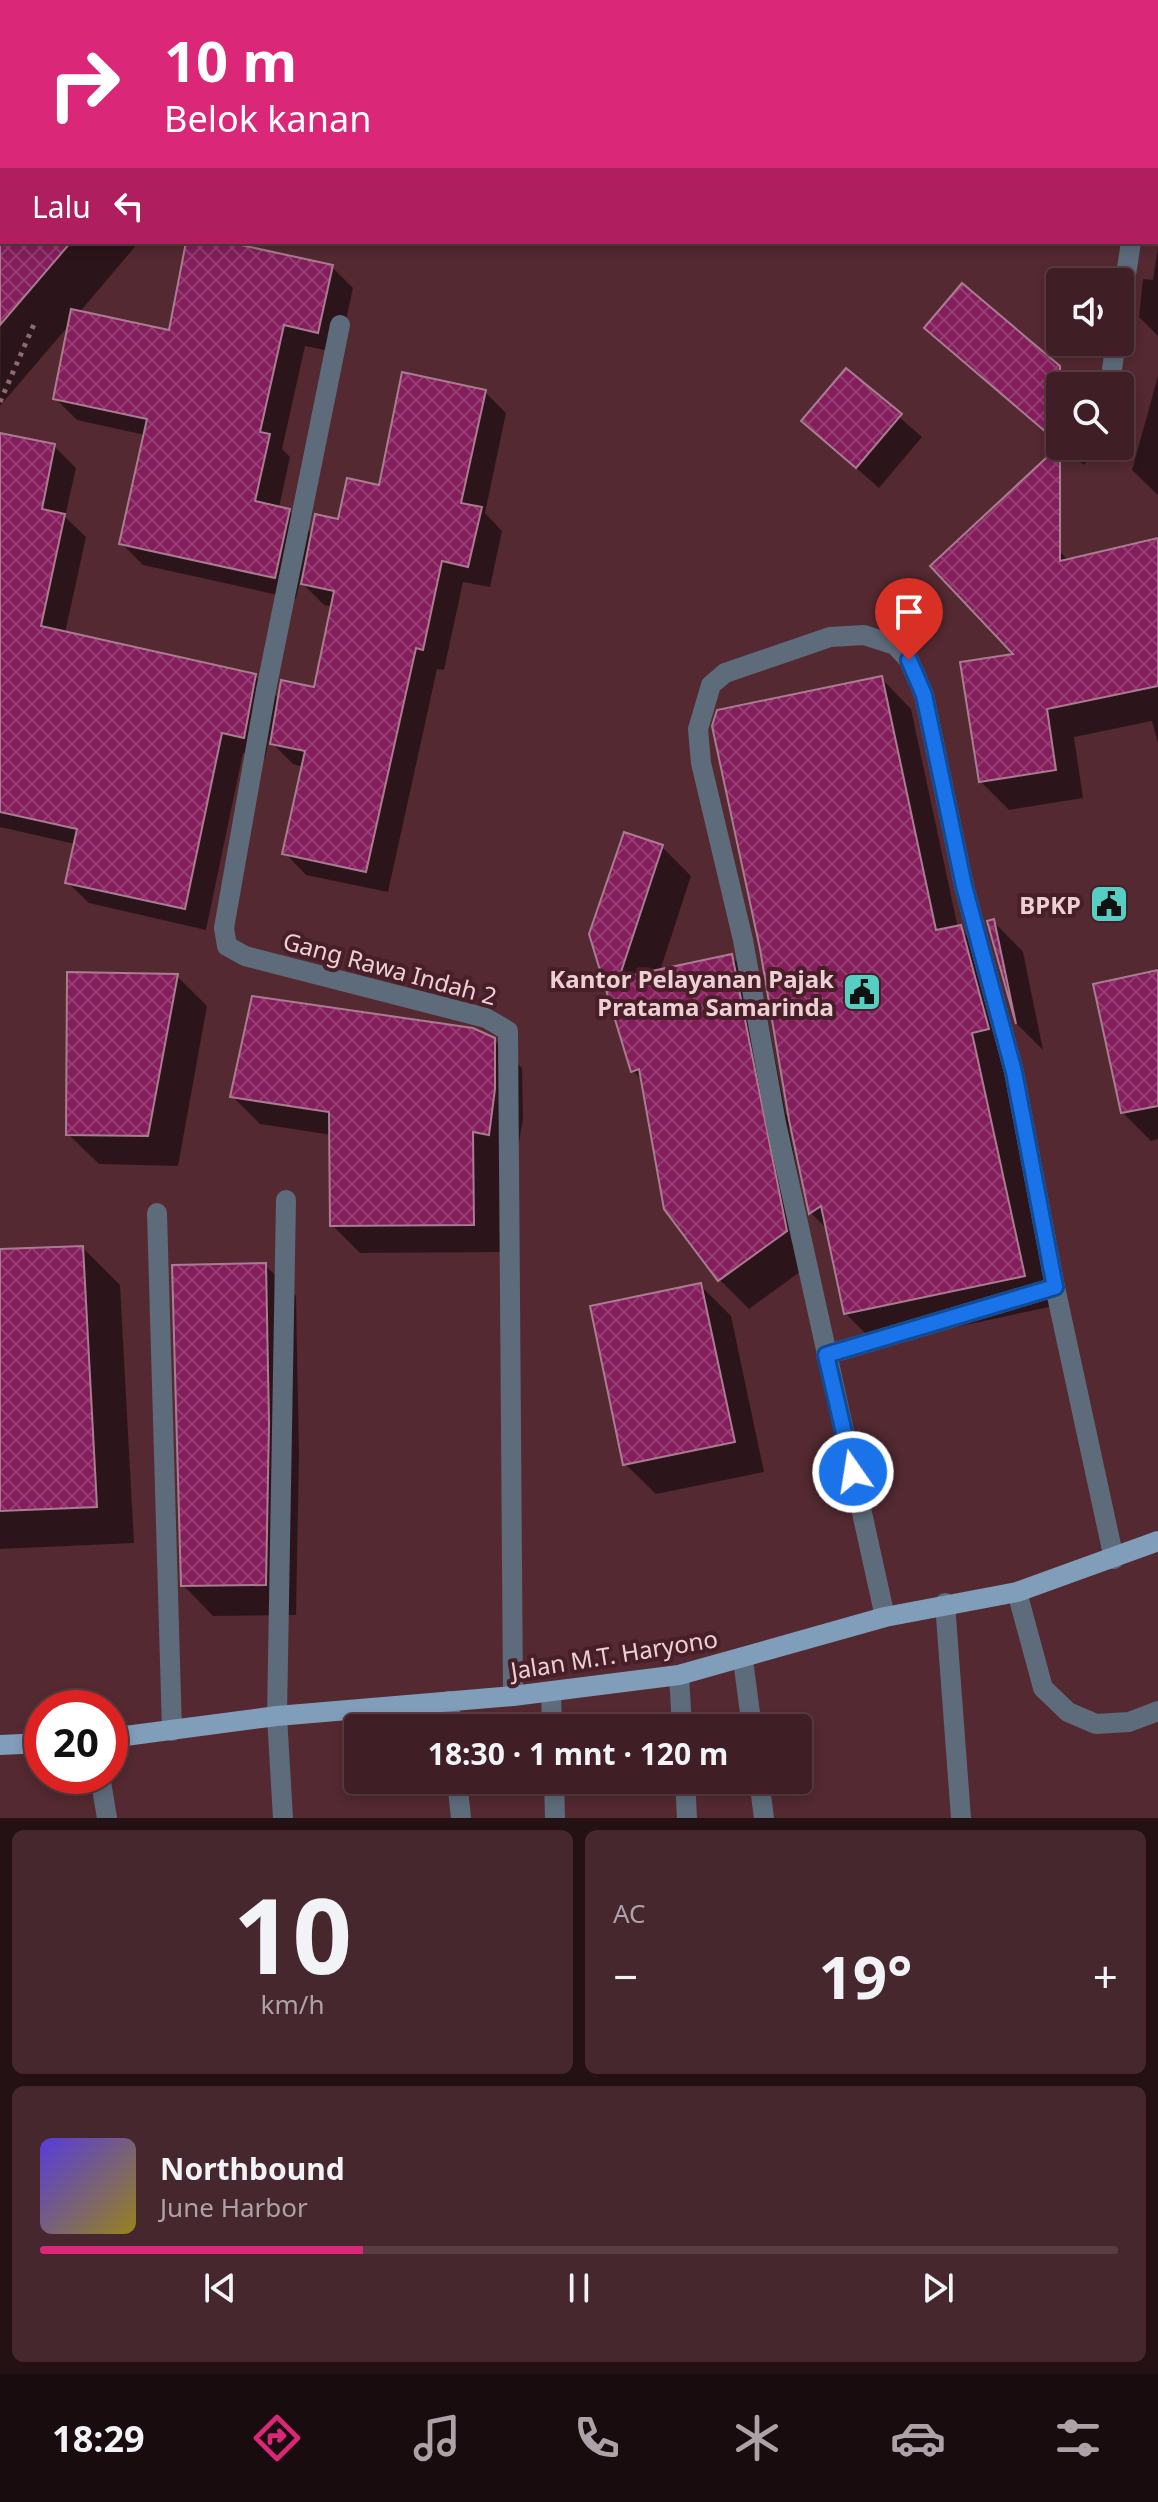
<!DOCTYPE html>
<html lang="id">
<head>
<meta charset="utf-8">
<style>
  body { margin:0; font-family:"Noto Sans",sans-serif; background:#46272d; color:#f1f3f6; height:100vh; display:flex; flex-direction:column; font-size:30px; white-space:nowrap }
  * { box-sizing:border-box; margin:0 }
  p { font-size:26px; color:#ada2a7 }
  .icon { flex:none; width:44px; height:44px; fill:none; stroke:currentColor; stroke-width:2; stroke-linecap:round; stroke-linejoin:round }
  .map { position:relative; height:1818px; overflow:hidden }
  .side { display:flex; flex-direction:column; gap:12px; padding:12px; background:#231114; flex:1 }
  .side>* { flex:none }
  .banner { position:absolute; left:0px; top:0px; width:1158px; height:244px; box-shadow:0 4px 12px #0003,0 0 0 2px #583d42; background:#db2777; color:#fff; overflow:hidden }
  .tools { position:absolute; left:1046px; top:268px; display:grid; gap:16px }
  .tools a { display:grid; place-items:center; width:88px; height:88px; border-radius:8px; background:#3f1f25; box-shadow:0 4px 12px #0003,0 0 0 2px #583d42; font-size:40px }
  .speed { position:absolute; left:24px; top:1690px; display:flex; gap:16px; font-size:40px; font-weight:700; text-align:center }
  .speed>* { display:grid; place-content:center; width:104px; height:104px; border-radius:50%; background:#3f1f25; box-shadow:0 4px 12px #0003,0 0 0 2px #583d42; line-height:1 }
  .speed .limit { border:12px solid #d22; background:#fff; color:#111 }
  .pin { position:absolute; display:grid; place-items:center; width:68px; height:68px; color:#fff; margin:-82px -34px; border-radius:50% 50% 50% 0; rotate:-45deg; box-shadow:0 0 8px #0007 }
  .pin .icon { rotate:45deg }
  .me { position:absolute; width:88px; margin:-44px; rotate:347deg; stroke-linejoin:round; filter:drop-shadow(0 0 6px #0008) }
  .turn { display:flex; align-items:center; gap:28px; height:168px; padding:0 32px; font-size:36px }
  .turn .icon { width:104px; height:104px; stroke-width:2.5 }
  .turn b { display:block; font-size:56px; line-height:68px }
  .then { display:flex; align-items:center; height:76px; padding:0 32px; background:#0003; gap:16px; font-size:30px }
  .big { font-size:60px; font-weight:700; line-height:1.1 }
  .side .tile { flex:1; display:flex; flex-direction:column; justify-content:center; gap:12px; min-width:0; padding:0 28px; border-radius:12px; background:#46272d }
  .side .dial { align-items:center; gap:0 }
  .dial b { font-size:104px; line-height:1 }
  .song { display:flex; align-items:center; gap:24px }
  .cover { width:96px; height:96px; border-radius:12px; background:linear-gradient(135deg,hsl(250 70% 55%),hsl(50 70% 35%)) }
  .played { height:8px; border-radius:4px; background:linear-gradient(90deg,#db2777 30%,#583d42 30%) }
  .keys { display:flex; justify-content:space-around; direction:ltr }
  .heat { display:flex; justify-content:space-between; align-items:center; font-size:44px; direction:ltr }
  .side .tiles { flex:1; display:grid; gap:12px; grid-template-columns:1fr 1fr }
  .tile:last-child { grid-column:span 2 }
  .trip { position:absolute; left:344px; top:1714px; width:468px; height:80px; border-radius:8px; background:#3f1f25; box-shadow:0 4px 12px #0003,0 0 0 2px #583d42; font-weight:700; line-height:80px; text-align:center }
  .tab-bar { display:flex; height:128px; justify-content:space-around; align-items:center; background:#190c0f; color:#ada2a7 }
  .tab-bar .icon { width:56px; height:56px }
  .tab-bar .active { color:#db2777 }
  .tab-bar b { font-size:36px; color:#f1f3f6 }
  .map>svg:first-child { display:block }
  .shadow { fill:#0007 }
  .building { fill:url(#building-cross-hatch); stroke:#a97c92; stroke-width:2 }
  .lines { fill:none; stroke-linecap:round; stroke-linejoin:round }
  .path { stroke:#8f6a70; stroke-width:5; stroke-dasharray:4 6; stroke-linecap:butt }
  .minor { stroke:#5d6b7a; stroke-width:20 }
  .major { stroke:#809dba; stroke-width:20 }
  .route-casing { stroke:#114b97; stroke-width:20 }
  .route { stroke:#1a73e8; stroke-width:14 }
  .labels { text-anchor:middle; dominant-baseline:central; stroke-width:8; stroke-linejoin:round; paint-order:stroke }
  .poi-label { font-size:24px; font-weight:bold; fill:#edd0d4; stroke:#481f28; text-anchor:end }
  .street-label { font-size:24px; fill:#edd0d4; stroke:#481f28 }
</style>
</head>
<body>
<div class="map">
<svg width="1158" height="1818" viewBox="0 0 1158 1818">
  <defs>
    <pattern id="building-cross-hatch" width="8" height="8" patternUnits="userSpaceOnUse" patternTransform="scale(2)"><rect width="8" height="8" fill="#841d5b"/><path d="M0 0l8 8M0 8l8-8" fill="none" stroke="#963d72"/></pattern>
  </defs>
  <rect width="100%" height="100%" fill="#542931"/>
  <!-- shadow -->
  <g class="shadow">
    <path d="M2 87V242H139L79 313 170 333 188 242H217L332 267 353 288 339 353 305 346 282 449 290 457 279 508 289 510 313 535 340 522 485 392 506 413 485 513 502 531 490 587 463 582 444 670 437 669 388 892 306 875 285 853 303 767 293 764 269 740 265 758 243 753 206 930 89 903 67 882 75 844 0 827V435L54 446 76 468 65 517 86 537 65 633 255 676 280 700 315 689 333 607 324 605 300 581 296 599 143 565 122 544 145 435 77 420 55 398 71 323 0 406Z"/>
    <path d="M1158 134V185L1156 183Z"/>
    <path d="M1158 246V336L1139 317 1143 279 1153 280Z"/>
    <path d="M962 286 1081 386H1060V445L927 328Z"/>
    <path d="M846 371 922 437 879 488 803 421Z"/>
    <path d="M1158 376V495L1132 470Z"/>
    <path d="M1062 446H1099L1084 465Z"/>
    <path d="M1035 526 1069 561 1158 540V743L1152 721 1074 737 1083 798 1009 810 981 782 1017 655Z"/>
    <path d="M881 678 911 709 958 928 991 958 1002 1063 1054 1306 876 1344 846 1314 828 1230 811 1213 793 1129H789L815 1261 749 1309 720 1280 666 1208 643 1081 633 1071 591 934 662 847 691 876 660 971 732 957 761 986 786 1115 790 1114Z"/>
    <path d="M993 921 1023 952 1043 1050 1016 1023 989 922Z"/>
    <path d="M1158 972V1139L1151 1141 1122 1112Z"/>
    <path d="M177 976 207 1006 178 1166 99 1164 68 1134Z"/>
    <path d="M494 1040 522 1068 523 1118 501 1252 360 1253 332 1225V1135L260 1124 232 1096Z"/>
    <path d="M83 1248 120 1285 134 1543 0 1549V1251Z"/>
    <path d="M265 1265 296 1296 299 1455 296 1615 213 1616 183 1585Z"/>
    <path d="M701 1286 731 1316 764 1472 656 1494 625 1464Z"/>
  </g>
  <!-- building -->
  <g class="building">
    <path d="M0 242H71L0 325Z"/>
    <path d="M186 242H227L333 265 318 333 284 325 260 432 270 434 255 501 290 509 275 578 119 544 147 419 53 399 71 309 169 330Z"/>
    <path d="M962 283 1060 366V444L924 328Z"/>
    <path d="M846 368 902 414 856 468 801 421Z"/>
    <path d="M402 372 486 390 461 503 482 507 468 567 442 561 423 650 416 648 366 872 282 854 305 751 270 744 281 680 314 687 334 591 301 584 315 514 338 519 347 478 379 485Z"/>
    <path d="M0 433 55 444 42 509 65 514 41 626 256 674 244 738 222 733 185 909 65 883 77 829 0 812Z"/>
    <path d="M1060 445V561L1158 538V686L1047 709 1056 770 979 782 960 662 1013 654 930 566Z"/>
    <path d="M882 676 936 930 961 925 989 1029 972 1033 1025 1276 844 1314 821 1206 809 1214 789 1120 760 949 712 726 717 710Z"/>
    <path d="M624 832 663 845 619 978 732 954 787 1231 718 1281 664 1209 639 1069 631 1072 589 934Z"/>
    <path d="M994 919 1016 1024 987 921Z"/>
    <path d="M1158 970V1106L1121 1113 1093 984Z"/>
    <path d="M67 972 178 974 148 1136 66 1135Z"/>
    <path d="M252 996 473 1028 495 1038V1089L489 1135 473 1132 474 1225 330 1226 329 1112 230 1097Z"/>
    <path d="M83 1246 97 1507 0 1511V1249Z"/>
    <path d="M266 1263 269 1423 266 1585 181 1586 172 1265Z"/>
    <path d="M701 1283 735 1442 623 1465 590 1306Z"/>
  </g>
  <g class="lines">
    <!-- path -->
    <g class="path">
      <path d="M258 2 269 0"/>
      <path d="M0 23 2 24"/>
      <path d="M0 402 35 322"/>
    </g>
    <!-- minor -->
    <g class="minor">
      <path d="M1156 83 1158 81"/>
      <path d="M1120 314 1131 242"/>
      <path d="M340 325 266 690 224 928 227 946 245 956 486 1018 508 1031 513 1696"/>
      <path d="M1112 369 1116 342"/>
      <path d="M157 1213 172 1731"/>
      <path d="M826 1355 1055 1287"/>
      <path d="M1017 1592 1043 1688 1068 1712 1096 1724 1129 1722 1158 1711"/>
      <path d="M945 1603 961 1818"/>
      <path d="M885 1617 776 1123 743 940 701 763 698 729 711 685 725 673 830 637 864 635 895 645 909 660 924 695 964 886 1014 1072 1055 1287 1114 1559"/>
      <path d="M743 1660 752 1728"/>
      <path d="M679 1675 682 1728"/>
      <path d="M551 1692 552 1728"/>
      <path d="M449 1701 452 1728"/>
      <path d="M100 1776 107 1818"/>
      <path d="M457 1780 461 1818"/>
      <path d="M554 1780 555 1818"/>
      <path d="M685 1780 687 1818"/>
      <path d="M759 1780 764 1818"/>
      <path d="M283 1818 277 1716 286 1200"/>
    </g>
    <!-- major -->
    <g class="major">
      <path d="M110 1738 277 1716 513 1696 679 1675 885 1617 1017 1592 1158 1541"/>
      <path d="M0 1745 42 1743"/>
    </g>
  </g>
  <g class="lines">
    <defs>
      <path id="route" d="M853 1472 826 1355 1055 1287 1014 1072 964 886 924 695 909 660"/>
    </defs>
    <!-- route casing -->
    <use href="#route" class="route-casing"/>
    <!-- route -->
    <use href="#route" class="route"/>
  </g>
  <!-- icons -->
  <defs>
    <symbol id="civic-square" viewBox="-11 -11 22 22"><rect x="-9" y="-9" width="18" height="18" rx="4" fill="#55cec4" stroke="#481f28"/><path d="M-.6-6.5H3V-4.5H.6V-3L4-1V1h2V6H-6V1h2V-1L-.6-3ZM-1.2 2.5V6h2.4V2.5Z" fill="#111"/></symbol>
  </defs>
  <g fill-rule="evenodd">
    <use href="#civic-square" x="1087" y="882" width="44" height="44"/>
    <use href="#civic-square" x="840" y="970" width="44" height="44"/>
  </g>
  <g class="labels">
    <!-- poi labels -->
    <g class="poi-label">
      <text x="1081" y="904">BPKP</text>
      <text x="834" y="978">Kantor Pelayanan Pajak<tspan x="834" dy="28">Pratama Samarinda</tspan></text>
    </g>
    <!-- street labels -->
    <g class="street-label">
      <text transform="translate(390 968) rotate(15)">Gang Rawa Indah 2</text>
      <text transform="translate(614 1654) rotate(-9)">Jalan M.T. Haryono</text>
    </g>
  </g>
</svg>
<div class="tools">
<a><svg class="icon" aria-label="sound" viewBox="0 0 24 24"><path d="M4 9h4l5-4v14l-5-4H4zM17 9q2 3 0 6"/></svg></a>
<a><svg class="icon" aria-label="search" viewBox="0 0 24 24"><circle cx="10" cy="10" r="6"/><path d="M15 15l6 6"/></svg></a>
</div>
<div class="speed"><div class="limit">20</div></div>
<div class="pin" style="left:909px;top:660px;background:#d93025"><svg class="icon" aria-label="arrive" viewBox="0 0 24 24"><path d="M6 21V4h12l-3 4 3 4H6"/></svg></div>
<svg class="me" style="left:853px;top:1472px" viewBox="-20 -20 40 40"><circle r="17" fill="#1a73e8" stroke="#fff" stroke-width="3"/><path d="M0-11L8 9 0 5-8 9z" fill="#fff"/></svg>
<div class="trip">18:30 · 1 mnt · 120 m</div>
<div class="banner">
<div class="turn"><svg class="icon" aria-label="right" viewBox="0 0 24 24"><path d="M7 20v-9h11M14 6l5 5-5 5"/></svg><div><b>10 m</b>Belok kanan</div></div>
<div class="then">Lalu<svg class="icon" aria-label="left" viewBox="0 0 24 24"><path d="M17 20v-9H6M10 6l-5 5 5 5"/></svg></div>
</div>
</div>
<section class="side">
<div class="tiles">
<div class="tile dial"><b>10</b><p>km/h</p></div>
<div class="tile"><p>AC</p>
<div class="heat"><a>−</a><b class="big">19°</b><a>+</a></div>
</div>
<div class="tile">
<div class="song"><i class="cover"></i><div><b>Northbound</b><p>June Harbor</p></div></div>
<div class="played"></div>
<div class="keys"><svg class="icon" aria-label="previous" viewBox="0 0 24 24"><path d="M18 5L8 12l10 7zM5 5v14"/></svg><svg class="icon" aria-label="pause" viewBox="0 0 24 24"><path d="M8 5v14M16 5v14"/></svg><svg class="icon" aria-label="next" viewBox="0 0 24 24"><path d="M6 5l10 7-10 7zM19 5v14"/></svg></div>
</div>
</div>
</section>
<nav class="tab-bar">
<b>18:29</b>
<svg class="icon active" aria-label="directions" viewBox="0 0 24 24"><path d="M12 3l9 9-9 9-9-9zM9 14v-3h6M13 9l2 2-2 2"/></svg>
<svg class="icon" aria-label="music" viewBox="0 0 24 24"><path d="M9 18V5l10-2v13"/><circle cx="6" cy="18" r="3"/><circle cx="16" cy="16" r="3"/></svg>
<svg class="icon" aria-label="phone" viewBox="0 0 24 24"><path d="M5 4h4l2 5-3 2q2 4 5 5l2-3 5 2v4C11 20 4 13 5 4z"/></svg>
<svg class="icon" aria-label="climate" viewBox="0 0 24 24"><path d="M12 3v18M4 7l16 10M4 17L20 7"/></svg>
<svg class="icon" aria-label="car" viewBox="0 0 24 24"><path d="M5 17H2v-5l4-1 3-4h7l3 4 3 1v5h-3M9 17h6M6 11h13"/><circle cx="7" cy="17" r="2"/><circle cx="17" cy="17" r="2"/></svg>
<svg class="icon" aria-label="filters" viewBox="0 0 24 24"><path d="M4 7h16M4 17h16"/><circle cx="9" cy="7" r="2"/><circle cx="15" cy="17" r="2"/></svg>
</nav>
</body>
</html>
